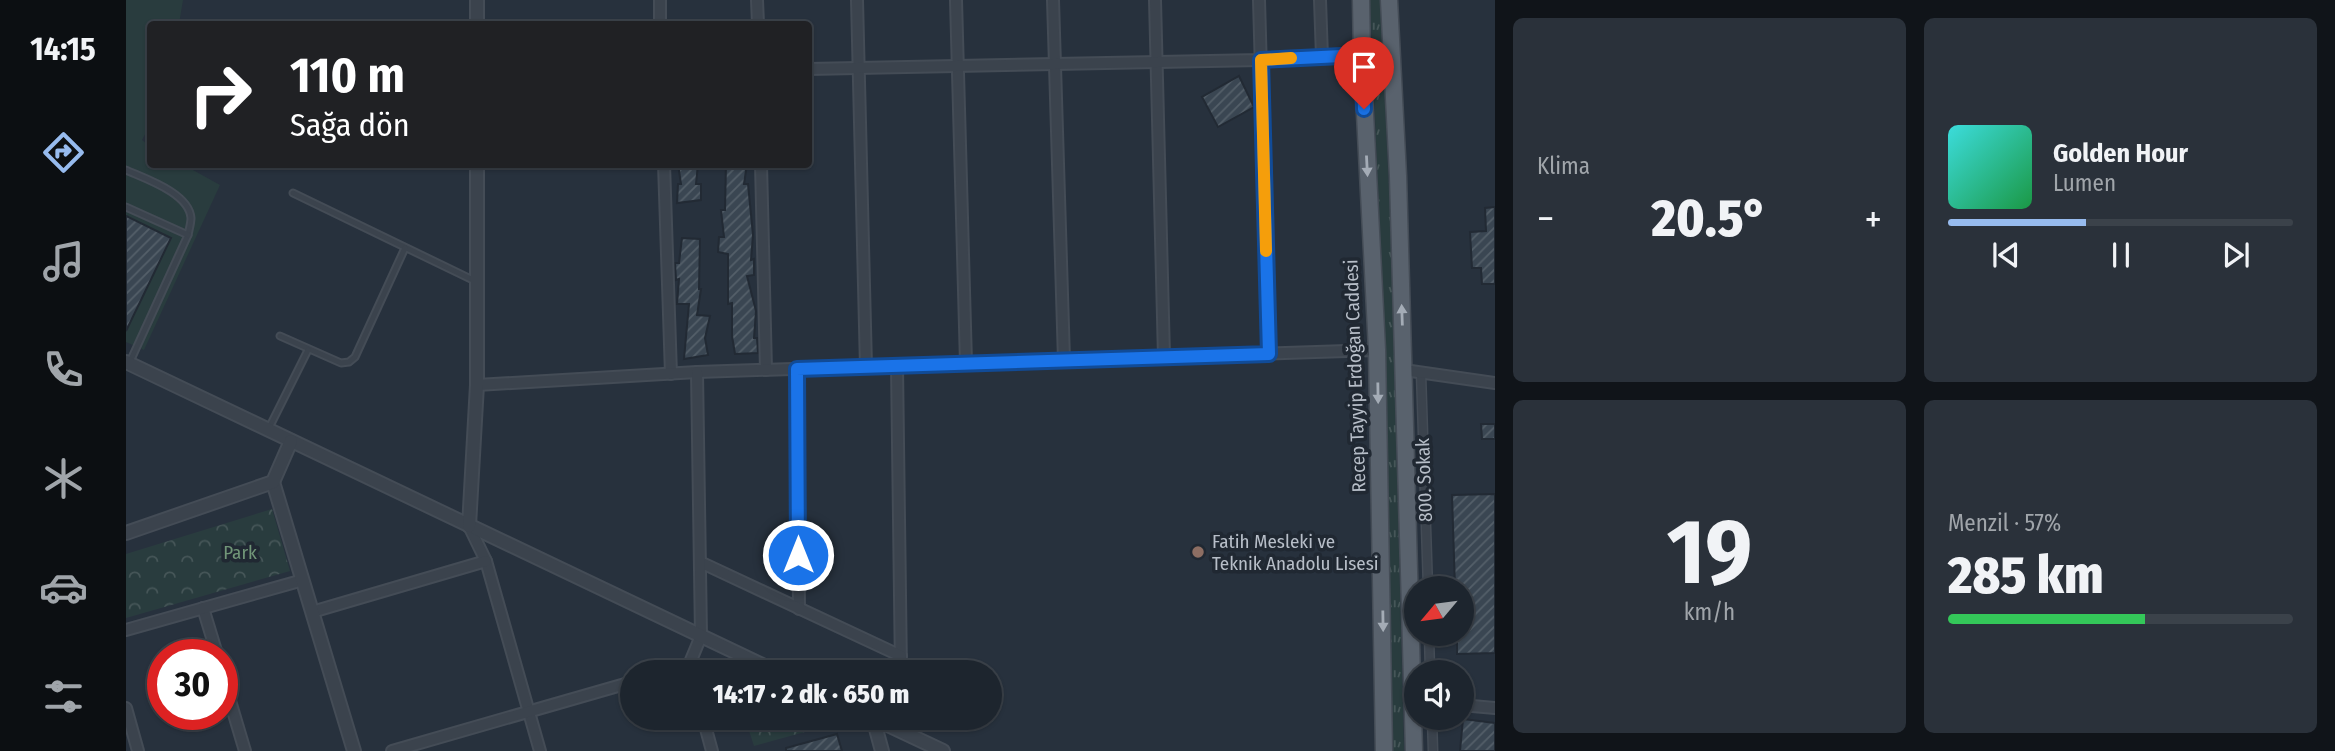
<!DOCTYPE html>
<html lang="tr">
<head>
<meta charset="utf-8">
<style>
  body { margin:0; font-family:"Fira Sans Condensed",sans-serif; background:#2a313a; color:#f1f3f6; height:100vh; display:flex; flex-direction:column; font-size:26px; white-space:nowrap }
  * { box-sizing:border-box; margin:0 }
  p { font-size:23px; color:#a0a5aa }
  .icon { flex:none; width:38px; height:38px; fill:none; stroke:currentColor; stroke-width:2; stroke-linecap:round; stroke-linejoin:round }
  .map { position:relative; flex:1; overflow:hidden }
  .sheet { display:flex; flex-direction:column; gap:18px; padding:18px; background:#101419; width:840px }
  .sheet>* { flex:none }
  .guide { position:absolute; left:21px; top:21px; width:665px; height:147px; border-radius:7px; box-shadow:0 2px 5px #0004,0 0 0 2px #3b424a; background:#202124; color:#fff; overflow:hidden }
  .needle { width:46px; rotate:241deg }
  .controls { position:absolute; left:1278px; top:576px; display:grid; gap:14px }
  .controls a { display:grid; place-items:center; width:70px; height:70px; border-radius:50%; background:#1d252e; box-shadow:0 2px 5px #0004,0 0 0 2px #3b424a; font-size:35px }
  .speed { position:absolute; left:21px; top:639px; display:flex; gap:14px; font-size:35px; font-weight:700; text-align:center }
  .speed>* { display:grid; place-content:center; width:91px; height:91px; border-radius:50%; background:#1d252e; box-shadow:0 2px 5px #0004,0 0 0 2px #3b424a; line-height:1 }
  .speed .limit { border:10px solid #d22; background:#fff; color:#111 }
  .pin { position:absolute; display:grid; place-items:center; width:60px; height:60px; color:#fff; margin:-72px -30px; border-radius:50% 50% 50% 0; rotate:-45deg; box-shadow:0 0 7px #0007 }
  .pin .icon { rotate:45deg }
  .me { position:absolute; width:77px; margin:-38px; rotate:0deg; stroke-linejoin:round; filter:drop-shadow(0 0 5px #0008) }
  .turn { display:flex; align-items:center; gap:24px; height:147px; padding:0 28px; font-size:32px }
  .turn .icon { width:91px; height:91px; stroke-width:2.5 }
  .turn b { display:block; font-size:49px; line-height:60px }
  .big { font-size:52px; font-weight:800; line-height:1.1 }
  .sheet .card { flex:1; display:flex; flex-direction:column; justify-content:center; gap:10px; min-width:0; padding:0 24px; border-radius:10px; background:#2a313a }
  .sheet .dial { align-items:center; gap:0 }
  .dial b { font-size:91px; line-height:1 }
  .song { display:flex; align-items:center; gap:21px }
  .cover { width:84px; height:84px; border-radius:10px; background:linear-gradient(135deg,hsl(180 70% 55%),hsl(140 70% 35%)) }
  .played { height:7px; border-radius:4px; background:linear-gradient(90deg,#97bbee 40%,#3b424a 40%) }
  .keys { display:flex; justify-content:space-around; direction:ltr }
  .heat { display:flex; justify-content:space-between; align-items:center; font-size:38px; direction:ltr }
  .charge { height:10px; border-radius:5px; background:linear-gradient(90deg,#34c759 57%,#3b424a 0) }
  .sheet .tiles { flex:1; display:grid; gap:18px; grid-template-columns:repeat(2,1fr) }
  .trip { position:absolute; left:494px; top:660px; width:382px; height:70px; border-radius:35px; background:#1d252e; box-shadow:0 2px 5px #0004,0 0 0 2px #3b424a; font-weight:800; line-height:70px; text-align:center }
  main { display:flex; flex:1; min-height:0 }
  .menu { display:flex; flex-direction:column; width:126px; justify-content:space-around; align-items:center; background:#0c0f12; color:#a0a5aa }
  .menu .icon { width:49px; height:49px }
  .menu .on { color:#97bbee }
  .menu b { font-size:32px; color:#f1f3f6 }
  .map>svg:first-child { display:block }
  .grass { fill:url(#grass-tufts) }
  .forest { fill:url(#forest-crowns) }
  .pitch { fill:#293c3e }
  .building { fill:url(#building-hatch); stroke:#222a34; stroke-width:2 }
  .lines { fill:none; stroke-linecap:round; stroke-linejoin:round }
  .service-casing { stroke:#444c56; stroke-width:9 }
  .pedestrian-casing { stroke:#444c56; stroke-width:11 }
  .minor-casing { stroke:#444c56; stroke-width:14 }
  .tertiary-casing { stroke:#444c56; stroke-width:16 }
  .primary-casing { stroke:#444c56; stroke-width:19 }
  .service { stroke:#3b434d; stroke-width:5 }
  .pedestrian { stroke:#3b434d; stroke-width:8 }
  .minor { stroke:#3b434d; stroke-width:10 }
  .tertiary { stroke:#3b434d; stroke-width:12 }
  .primary { stroke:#59626d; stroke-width:16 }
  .oneway { fill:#a4acb6 }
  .route-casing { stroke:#114b97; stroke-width:18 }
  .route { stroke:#1a73e8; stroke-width:12 }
  .slow { stroke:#f59e0b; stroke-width:12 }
  .education-dot { fill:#8d6e63; stroke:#202832; stroke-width:2.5 }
  .labels { text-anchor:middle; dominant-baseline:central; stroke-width:7; stroke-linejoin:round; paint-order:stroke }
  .street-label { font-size:19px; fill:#b7bec8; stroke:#202832 }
  .poi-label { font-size:19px; fill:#b7bec8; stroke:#202832; text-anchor:start }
  .park-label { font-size:19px; fill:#719678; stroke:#202832 }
</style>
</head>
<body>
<main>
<nav class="menu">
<b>14:15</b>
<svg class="icon on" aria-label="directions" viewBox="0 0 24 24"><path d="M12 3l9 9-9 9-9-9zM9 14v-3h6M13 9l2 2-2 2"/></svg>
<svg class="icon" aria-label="music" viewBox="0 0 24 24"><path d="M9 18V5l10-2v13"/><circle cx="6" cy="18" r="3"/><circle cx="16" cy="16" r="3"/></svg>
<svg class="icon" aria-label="phone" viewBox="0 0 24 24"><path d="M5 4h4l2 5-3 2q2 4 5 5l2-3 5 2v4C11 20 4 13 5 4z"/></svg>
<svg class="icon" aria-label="climate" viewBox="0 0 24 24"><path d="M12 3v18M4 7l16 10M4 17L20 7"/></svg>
<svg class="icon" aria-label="car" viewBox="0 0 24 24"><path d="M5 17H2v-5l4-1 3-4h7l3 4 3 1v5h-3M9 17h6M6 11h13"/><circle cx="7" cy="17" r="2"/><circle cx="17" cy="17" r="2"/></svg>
<svg class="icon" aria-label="filters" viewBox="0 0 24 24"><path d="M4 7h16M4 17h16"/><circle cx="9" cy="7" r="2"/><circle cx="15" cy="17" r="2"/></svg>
</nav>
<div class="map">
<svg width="1369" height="751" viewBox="0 0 1369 751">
  <defs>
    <pattern id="grass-tufts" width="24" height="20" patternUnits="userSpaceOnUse" patternTransform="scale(1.75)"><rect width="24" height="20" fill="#293c3e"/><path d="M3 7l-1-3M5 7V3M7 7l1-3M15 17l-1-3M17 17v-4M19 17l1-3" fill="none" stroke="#465658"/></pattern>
    <pattern id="forest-crowns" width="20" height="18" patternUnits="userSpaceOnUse" patternTransform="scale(1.75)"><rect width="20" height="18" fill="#293c3e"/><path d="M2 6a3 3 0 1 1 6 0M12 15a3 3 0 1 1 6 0" fill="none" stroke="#465658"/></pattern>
    <pattern id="building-hatch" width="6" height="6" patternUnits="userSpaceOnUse" patternTransform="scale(1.75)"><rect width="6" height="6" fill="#3a4652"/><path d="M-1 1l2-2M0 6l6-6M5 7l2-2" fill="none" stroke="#545f69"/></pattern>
  </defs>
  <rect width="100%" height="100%" fill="#27313d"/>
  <!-- grass -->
  <path class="grass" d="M1244 0H1254L1265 233 1278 751H1267L1254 234Z"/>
  <!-- forest -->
  <g class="forest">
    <path d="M146 509 164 571 0 618V554Z"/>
    <path d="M619 718H707L715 722 628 746Z"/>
  </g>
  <!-- pitch -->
  <path class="pitch" d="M0 0H57L53 24H24V125L16 140 24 146V164L58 165 94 185 18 350 0 342Z"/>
  <!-- building -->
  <g class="building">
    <path d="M1113 76 1128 107 1092 127 1076 97Z"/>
    <path d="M552 164H572L570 184H575V200L551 203 552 184H555Z"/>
    <path d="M600 164H621L618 184H622L627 235 625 260 628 259V275L621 276 630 311 628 338H631L632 353 609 354 606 336V303L602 304V254L592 252 593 237H598L595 210H599Z"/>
    <path d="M1369 207V284H1356L1355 268H1346L1344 232 1360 231 1359 208Z"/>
    <path d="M0 216 45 238 0 331Z"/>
    <path d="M556 238 574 239 573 289H575L571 315 584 316 579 338 582 355 558 359 563 304H551L553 279 550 280 549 263H553Z"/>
    <path d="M1355 424H1369V439H1356Z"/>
    <path d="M1369 494V653L1331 654V634H1335V588H1329L1326 495Z"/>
    <path d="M1337 719 1369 723V751H1334Z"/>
    <path d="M711 734 716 751H660V748Z"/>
  </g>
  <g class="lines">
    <defs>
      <g id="service">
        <path d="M0 170C20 179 63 193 65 218 65 223 63 230 62 235L3 364"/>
        <path d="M167 193 351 282"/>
        <path d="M0 207 62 235"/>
        <path d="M154 336 215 363 223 362 229 357 279 248"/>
        <path d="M142 430 182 350"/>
      </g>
      <g id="pedestrian">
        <path d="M1295 373 1302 588"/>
        <path d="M1303 634 1304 672"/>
        <path d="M1306 718 1307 751"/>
      </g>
      <g id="minor">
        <path d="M534 0V24"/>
        <path d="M631 0 632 24"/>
        <path d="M731 0 740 367"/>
        <path d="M830 0 840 363"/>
        <path d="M927 0 938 360"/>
        <path d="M1029 0 1038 357"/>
        <path d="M1133 0 1143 354"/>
        <path d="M1194 0 1196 57"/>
        <path d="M682 69 1135 60 1236 55"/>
        <path d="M538 164 545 374"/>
        <path d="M635 164 640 370"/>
        <path d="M771 366 775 672"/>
        <path d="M671 369 673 609"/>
        <path d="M1278 370 1369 383"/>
        <path d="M351 385 571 372 1251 350"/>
        <path d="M343 526 360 561 414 751"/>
        <path d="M574 562 775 656"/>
        <path d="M77 608 91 654"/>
        <path d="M186 612 360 561"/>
        <path d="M0 630 177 580"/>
        <path d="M539 672 563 665 575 636 571 372"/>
        <path d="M96 674 119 751"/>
        <path d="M1335 705 1369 708"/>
        <path d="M0 708 12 751"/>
        <path d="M577 718 586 751"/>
        <path d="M776 718V732"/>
        <path d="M266 751 506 682"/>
      </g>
      <g id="tertiary">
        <path d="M351 0V24"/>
        <path d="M0 362 651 672"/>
        <path d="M147 482 228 751"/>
        <path d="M343 526 351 385V164"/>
        <path d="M0 533 147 482 165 441"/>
        <path d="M747 718 817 751"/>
        <path d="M747 718 756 751"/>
      </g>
      <g id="primary">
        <path d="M1235 0 1236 55 1251 350 1258 751"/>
        <path d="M1263 0 1272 176 1288 751"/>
      </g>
    </defs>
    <!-- service casing -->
    <use href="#service" class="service-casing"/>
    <!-- pedestrian casing -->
    <use href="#pedestrian" class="pedestrian-casing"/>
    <!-- minor casing -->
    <use href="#minor" class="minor-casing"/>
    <!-- tertiary casing -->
    <use href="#tertiary" class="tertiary-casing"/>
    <!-- primary casing -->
    <use href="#primary" class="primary-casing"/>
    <!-- service -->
    <use href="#service" class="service"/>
    <!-- pedestrian -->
    <use href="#pedestrian" class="pedestrian"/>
    <!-- minor -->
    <use href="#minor" class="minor"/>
    <!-- tertiary -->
    <use href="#tertiary" class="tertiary"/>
    <!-- primary -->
    <use href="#primary" class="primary"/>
  </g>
  <!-- one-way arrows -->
  <defs><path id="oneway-solid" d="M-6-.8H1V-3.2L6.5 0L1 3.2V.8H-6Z" transform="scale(1.75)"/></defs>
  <g class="oneway">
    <use href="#oneway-solid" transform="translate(1241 166) rotate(87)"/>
    <use href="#oneway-solid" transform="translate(1276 315) rotate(-92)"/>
    <use href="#oneway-solid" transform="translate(1252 393) rotate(89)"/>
    <use href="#oneway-solid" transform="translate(1257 621) rotate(89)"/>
  </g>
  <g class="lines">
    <defs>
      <path id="route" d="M672 555 671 369 1143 354 1135 60 1236 55 1238 109"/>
    </defs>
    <!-- route casing -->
    <use href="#route" class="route-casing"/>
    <!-- route -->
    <use href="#route" class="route"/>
    <!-- slow -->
    <path class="slow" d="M1140 251 1135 60 1165 58"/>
  </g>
  <!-- markers -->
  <circle class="education-dot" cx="1072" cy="552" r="7"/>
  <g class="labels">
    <!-- street labels -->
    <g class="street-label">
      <text transform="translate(1229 376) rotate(-92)">Recep Tayyip Erdoğan Caddesi</text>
      <text transform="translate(1298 480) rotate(-92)">800. Sokak</text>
    </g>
    <!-- poi labels -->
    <g class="poi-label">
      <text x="1086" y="541">Fatih Mesleki ve<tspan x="1086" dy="22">Teknik Anadolu Lisesi</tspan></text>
    </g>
    <!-- park labels -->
    <g class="park-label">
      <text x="114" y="552">Park</text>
    </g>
  </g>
</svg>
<div class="controls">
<a><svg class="needle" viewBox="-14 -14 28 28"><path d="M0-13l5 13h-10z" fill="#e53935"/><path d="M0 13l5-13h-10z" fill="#a0a5aa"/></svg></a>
<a><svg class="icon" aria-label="sound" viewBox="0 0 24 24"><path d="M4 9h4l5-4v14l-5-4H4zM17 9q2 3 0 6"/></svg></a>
</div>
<div class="speed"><div class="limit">30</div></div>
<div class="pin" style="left:1238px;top:109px;background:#d93025"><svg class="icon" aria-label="arrive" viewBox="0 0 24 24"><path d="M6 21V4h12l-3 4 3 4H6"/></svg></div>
<svg class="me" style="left:672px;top:555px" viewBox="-20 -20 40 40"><circle r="17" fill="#1a73e8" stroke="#fff" stroke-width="3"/><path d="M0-11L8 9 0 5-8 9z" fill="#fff"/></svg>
<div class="trip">14:17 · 2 dk · 650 m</div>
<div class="guide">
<div class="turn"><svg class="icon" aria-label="right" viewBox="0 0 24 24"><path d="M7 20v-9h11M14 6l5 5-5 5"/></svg><div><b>110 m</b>Sağa dön</div></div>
</div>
</div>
<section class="sheet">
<div class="tiles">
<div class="card"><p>Klima</p>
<div class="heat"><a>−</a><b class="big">20.5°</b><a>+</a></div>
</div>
<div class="card">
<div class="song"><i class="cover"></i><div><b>Golden Hour</b><p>Lumen</p></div></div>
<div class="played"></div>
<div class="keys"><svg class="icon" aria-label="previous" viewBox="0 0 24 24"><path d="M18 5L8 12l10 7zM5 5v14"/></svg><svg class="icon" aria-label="pause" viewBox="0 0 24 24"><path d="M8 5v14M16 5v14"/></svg><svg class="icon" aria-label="next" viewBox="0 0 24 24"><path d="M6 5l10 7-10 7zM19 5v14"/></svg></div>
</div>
<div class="card dial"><b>19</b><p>km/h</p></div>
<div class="card"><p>Menzil · 57%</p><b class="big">285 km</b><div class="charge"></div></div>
</div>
</section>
</main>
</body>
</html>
